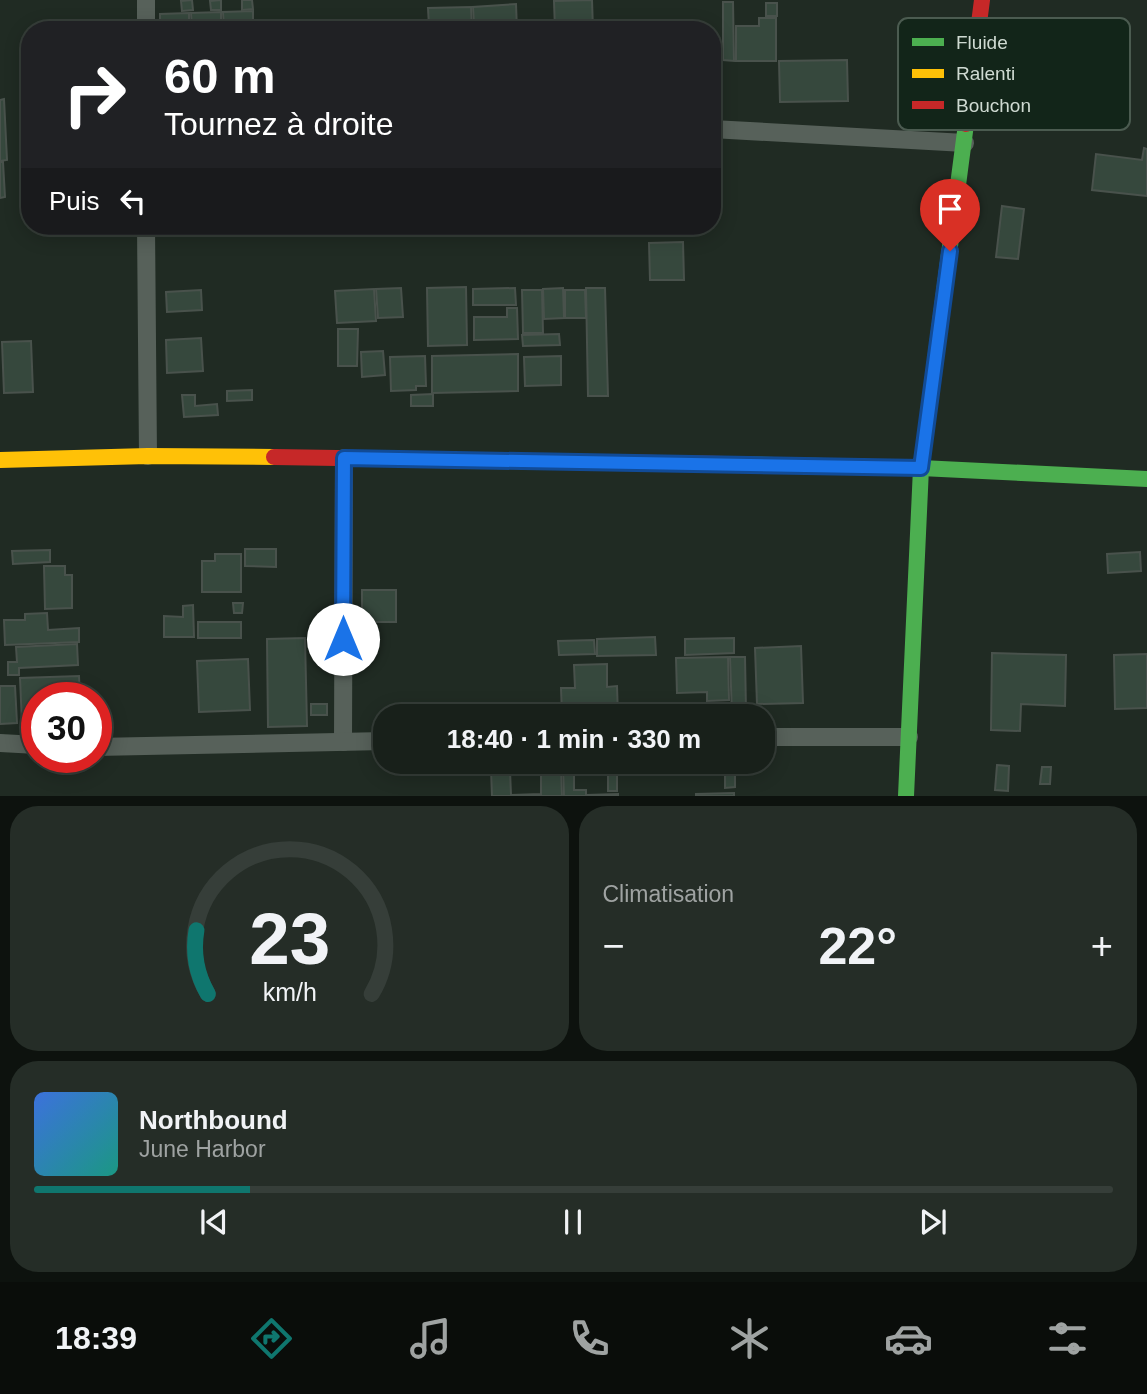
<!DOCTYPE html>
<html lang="fr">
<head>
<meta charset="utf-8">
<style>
  body { margin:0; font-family:Arial,sans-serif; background:#252d27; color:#f1f3f6; height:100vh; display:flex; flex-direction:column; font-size:26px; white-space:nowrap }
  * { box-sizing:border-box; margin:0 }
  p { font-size:23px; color:#9fa3a2 }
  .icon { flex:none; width:38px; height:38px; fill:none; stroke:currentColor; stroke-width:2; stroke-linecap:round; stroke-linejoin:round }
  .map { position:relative; height:796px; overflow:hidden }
  .panel { display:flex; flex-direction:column; gap:10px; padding:10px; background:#0d120e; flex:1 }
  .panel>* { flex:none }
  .banner { position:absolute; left:21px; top:21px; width:700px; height:214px; border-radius:28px; box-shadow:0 4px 18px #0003,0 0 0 2px #363e39; background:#202124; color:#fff; overflow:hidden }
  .speed { position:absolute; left:21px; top:682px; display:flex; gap:14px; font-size:35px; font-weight:700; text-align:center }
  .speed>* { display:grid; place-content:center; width:91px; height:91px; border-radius:50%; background:#18201a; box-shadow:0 4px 18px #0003,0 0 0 2px #363e39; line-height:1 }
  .speed .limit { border:10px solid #d22; background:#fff; color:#111 }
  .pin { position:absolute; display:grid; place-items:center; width:60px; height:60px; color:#fff; margin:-72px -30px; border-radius:50% 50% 50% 0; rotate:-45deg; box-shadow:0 0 7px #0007 }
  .pin .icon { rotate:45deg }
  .me { position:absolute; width:77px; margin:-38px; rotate:0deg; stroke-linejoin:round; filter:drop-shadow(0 0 5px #0008) }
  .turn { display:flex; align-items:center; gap:24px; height:147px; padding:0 28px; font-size:32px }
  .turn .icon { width:91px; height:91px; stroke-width:2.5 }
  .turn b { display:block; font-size:49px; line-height:60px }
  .then { display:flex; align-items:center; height:66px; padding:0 28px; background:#0003; gap:14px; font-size:26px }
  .big { font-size:52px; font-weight:600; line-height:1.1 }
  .panel .widget { flex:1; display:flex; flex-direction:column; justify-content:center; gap:10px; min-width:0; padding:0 24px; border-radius:28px; background:#252d27 }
  .panel .dial { align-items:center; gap:0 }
  .dial svg { height:182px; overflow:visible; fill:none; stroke:#363e39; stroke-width:7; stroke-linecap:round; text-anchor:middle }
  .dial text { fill:#f1f3f6; stroke:none }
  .song { display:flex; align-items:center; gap:21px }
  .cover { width:84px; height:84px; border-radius:10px; background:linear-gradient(135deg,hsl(220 70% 55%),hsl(170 70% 35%)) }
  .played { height:7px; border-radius:4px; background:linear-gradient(90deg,#0f766e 20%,#363e39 20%) }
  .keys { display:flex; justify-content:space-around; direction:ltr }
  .heat { display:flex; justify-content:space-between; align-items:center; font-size:38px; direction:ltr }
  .panel .tiles { flex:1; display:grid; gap:10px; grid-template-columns:1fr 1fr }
  .widget:last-child { grid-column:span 2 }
  .trip { position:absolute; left:373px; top:704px; width:402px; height:70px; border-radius:28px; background:#18201a; box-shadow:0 4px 18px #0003,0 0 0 2px #363e39; font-weight:600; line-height:70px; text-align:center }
  .dock { display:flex; height:112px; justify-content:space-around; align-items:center; background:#0a0d0a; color:#9fa3a2 }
  .dock .icon { width:49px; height:49px }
  .dock .current { color:#0f766e }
  .dock b { font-size:32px; color:#f1f3f6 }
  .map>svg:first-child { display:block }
  .building { fill:#36483d; stroke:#49524c; stroke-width:2 }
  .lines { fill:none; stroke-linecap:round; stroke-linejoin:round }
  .street { stroke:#57615a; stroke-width:18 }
  .fast { stroke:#4caf50; stroke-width:16 }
  .slow { stroke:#ffc107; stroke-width:16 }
  .jam { stroke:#c62828; stroke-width:16 }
  .route-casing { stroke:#114b97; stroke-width:18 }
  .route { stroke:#1a73e8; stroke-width:12 }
  .key { fill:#122519; stroke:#4b5b50; stroke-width:2 }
  .key-label { font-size:19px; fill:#cfdad2 }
</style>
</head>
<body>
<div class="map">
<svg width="1147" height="796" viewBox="0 0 1147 796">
  <rect width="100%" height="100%" fill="#202b23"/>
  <!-- building -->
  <g class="building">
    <path d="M192 0 193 10 182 11 181 1Z"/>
    <path d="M221 0V10H211L210 1Z"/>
    <path d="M242 0H252L253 9 242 10Z"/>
    <path d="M592 0 593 30H555L554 1Z"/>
    <path d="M723 2H733L734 61 723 60Z"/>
    <rect x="766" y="3" width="11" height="13"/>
    <path d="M516 4 517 30H480V25H474L473 7Z"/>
    <path d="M471 7 472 30H439V27H429L428 8Z"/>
    <path d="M253 11V30H224L223 12Z"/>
    <path d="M221 12V30H192L191 13Z"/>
    <path d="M189 13V30H160V14Z"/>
    <path d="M759 18H776V61H736V26H759Z"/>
    <path d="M847 60 848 101 780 102 779 61Z"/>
    <path d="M4 99 7 160 0 161V100Z"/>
    <path d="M1144 148 1147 149V196L1092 190 1096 154 1142 160Z"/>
    <path d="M0 162H3L5 197 0 198Z"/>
    <path d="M1002 206 1024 209 1018 259 996 257Z"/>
    <path d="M683 242 684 280H650L649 243Z"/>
    <path d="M466 287 467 345 428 346 427 288Z"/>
    <path d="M401 288 403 317 378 318 376 289Z"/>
    <path d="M515 288 516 305H473V289Z"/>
    <path d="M563 288 564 318 544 319 543 289Z"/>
    <path d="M586 288H605L608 396H588Z"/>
    <path d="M374 289 376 321 337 323 335 291Z"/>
    <path d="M201 290 202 310 167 312 166 292Z"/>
    <path d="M522 290H542L543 333H523Z"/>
    <path d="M565 290H585L586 318H565Z"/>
    <path d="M507 308H517L518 339 474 340V317H507Z"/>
    <path d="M338 329H358L357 366H338Z"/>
    <path d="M559 334 560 345 523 346 522 335Z"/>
    <path d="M201 338 203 371 167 373 166 340Z"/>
    <path d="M31 341 33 392 4 393 2 342Z"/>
    <path d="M383 351 385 375 362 377 361 352Z"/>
    <path d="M518 354V391L432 393V356Z"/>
    <path d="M425 356 426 386H416V390L391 391 390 357Z"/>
    <path d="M561 356V385L525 386 524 357Z"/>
    <path d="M252 390V400L227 401V391Z"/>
    <path d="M433 394V406H411V395Z"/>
    <path d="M182 395H195V406L217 404 218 415 184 417Z"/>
    <path d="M245 549H276V567L245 566Z"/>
    <path d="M50 550V562L13 564 12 551Z"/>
    <path d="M1140 552 1141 571 1108 573 1107 554Z"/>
    <path d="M215 554H241V592H202V561H215Z"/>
    <path d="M44 566H65V575H72V608L45 609Z"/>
    <rect x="362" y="590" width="34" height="32"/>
    <path d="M233 603H243L242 613H234Z"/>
    <path d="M193 605 194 637H164V616L183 617V606Z"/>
    <path d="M47 613 48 630 79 628V642L5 645 4 620H25V614Z"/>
    <rect x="198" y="622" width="43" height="16"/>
    <path d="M655 637 656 655 597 656V639Z"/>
    <path d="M305 638 307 726 268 727 267 639Z"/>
    <path d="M734 638V653L685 655V639Z"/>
    <path d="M594 640 595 654 559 655 558 641Z"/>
    <path d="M77 644 78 665 19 668V675H8V662H17L16 647Z"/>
    <path d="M801 646 803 703 757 704 755 648Z"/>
    <path d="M992 653 1066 655 1065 706 1021 704 1020 731 991 730Z"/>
    <path d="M1147 654V708L1115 709 1114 655Z"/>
    <path d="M728 657 729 700 707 701V692L677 693 676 658Z"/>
    <path d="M730 657H745L746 711H760V716H732Z"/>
    <path d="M248 659 250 710 199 712 197 661Z"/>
    <path d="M607 664V687L617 686 618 716H562L561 688H575L574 665Z"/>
    <path d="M79 676 80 698H37V723L22 724 20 678Z"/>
    <path d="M0 686H15L17 723 0 724Z"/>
    <rect x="311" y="704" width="16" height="11"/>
    <path d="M997 765 1009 766 1008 791 995 790Z"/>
    <path d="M1042 767H1051L1050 784H1040Z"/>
    <path d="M563 768H574V790H586V795L618 794V796H564Z"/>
    <path d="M541 769H561L562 796H492L491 770H510L511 795 541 794Z"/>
    <rect x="608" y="771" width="9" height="20"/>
    <path d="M735 773V787L725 788V774Z"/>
    <path d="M734 793V796H696V794Z"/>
  </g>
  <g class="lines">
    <!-- street -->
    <g class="street">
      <path d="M146 0V30"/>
      <path d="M712 129 965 143"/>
      <path d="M146 226 148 456"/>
      <path d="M763 737H909"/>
      <path d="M343 742 344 458"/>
      <path d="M0 743 37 745"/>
      <path d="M96 747 385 741"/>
    </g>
    <!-- fast -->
    <g class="fast">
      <path d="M725 464 921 468 1147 479"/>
      <path d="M906 796 921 468 966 124"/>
    </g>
    <!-- slow -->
    <path class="slow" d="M0 460 148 456 274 457"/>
    <!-- jam -->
    <g class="jam">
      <path d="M966 124 982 0"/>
      <path d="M274 457 725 464"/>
    </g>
  </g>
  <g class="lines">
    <defs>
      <path id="route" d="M343 639 344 458 921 468 950 251"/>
    </defs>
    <!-- route casing -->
    <use href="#route" class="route-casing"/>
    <!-- route -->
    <use href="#route" class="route"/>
  </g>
  <!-- legend -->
  <rect x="898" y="18" width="232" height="112" rx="10" class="key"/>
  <rect x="912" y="38" width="32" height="8" fill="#4caf50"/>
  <rect x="912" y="69" width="32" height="9" fill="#ffc107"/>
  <rect x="912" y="101" width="32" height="8" fill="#c62828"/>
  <g class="key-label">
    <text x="956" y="49">Fluide</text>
    <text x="956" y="80">Ralenti</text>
    <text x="956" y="112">Bouchon</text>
  </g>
</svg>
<div class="speed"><div class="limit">30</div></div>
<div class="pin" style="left:950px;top:251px;background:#d93025"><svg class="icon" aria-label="arrive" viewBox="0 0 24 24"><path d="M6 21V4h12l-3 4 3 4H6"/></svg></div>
<svg class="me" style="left:343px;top:639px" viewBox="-20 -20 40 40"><circle r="19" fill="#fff"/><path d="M0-13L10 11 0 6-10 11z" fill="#1a73e8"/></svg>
<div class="trip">18:40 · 1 min · 330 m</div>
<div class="banner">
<div class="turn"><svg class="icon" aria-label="right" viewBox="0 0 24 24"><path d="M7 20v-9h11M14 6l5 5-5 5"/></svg><div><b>60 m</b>Tournez à droite</div></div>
<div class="then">Puis<svg class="icon" aria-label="left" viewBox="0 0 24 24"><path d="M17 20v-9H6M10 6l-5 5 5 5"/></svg></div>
</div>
</div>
<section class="panel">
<div class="tiles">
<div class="widget dial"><svg viewBox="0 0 100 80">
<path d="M14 69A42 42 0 1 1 86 69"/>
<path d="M14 69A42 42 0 0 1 9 41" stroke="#0f766e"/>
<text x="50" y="56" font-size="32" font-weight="700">23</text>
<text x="50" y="72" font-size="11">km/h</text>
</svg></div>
<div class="widget"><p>Climatisation</p>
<div class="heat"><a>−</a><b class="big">22°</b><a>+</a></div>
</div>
<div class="widget">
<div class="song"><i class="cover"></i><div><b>Northbound</b><p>June Harbor</p></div></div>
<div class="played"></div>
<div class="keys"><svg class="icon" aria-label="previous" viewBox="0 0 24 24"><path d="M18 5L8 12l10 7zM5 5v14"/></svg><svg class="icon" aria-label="pause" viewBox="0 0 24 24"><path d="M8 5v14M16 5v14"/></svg><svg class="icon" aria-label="next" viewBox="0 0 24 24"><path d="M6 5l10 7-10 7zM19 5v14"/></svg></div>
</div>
</div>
</section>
<nav class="dock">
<b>18:39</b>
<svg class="icon current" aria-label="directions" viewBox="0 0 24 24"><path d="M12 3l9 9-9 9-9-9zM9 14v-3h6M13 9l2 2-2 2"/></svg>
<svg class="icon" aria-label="music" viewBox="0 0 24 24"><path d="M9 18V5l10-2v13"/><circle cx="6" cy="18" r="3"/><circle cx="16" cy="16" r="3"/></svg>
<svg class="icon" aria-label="phone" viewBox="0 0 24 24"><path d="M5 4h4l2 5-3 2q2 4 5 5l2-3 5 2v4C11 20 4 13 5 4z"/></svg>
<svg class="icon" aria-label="climate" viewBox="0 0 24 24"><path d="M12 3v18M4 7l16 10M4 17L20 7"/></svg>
<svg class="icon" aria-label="car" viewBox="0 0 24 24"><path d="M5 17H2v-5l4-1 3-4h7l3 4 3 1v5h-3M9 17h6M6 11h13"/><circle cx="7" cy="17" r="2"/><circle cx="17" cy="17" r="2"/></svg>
<svg class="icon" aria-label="filters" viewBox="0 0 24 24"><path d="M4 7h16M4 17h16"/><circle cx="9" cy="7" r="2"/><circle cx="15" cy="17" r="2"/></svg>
</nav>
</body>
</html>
